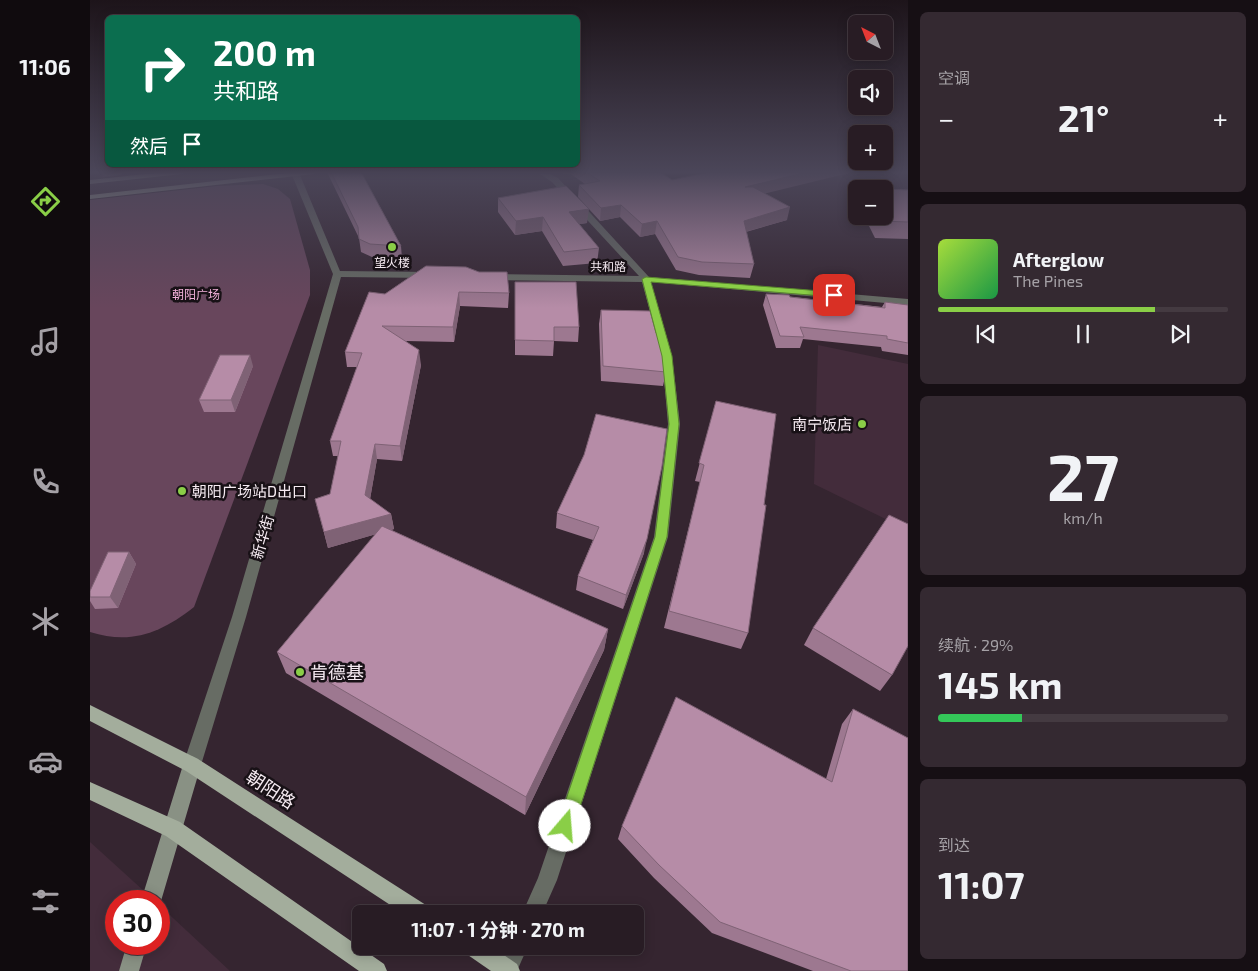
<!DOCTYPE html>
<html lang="zh">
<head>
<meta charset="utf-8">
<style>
  body { margin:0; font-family:"Exo 2","Noto Sans SC",sans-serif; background:#342931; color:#f1f3f6; height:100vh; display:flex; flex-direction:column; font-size:19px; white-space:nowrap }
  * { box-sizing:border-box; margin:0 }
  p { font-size:16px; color:#a5a1a6 }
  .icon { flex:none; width:28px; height:28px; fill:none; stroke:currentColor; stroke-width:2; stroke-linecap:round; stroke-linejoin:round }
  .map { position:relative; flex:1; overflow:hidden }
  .side { display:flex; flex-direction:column; gap:12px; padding:12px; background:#160f14; width:350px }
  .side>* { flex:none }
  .guide { position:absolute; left:15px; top:15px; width:475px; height:152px; border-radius:8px; box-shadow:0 2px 12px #0003,0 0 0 1px #443a41; background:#0b6e4f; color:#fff; overflow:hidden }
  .needle { width:32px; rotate:318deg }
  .fabs { position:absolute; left:758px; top:15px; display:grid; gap:10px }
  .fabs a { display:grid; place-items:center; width:45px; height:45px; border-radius:8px; background:#281c24; box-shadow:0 2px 12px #0003,0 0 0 1px #443a41; font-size:25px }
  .speed { position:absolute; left:15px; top:890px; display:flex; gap:10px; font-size:25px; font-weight:700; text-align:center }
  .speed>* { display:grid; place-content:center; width:65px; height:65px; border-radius:50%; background:#281c24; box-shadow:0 2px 12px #0003,0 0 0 1px #443a41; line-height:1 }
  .speed .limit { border:8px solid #d22; background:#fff; color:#111 }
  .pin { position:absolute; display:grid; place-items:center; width:42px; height:42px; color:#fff; margin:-21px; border-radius:10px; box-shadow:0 2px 8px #0006 }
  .me { position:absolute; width:55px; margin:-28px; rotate:18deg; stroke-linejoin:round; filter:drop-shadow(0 0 4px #0008) }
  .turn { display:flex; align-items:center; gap:18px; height:105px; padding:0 25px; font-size:22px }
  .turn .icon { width:65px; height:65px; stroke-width:2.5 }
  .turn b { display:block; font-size:35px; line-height:42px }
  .then { display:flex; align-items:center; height:48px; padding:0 25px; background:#0003; gap:10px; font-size:19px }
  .big { font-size:38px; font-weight:700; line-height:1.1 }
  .side .tile { flex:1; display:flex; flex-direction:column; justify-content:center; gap:8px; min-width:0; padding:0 18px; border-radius:8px; background:#342931 }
  .side .dial { align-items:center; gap:0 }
  .dial b { font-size:65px; line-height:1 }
  .song { display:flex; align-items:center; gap:15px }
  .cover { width:60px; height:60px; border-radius:8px; background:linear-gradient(135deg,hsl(80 70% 55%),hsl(140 70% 35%)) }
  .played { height:5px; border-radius:2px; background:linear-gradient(90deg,#8ace47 75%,#443a41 75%) }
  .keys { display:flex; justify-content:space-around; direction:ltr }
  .heat { display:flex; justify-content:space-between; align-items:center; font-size:28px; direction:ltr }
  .charge { height:8px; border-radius:4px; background:linear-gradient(90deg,#34c759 29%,#443a41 0) }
  .trip { position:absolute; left:262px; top:905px; width:292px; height:50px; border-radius:8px; background:#281c24; box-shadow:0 2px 12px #0003,0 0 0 1px #443a41; font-weight:700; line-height:50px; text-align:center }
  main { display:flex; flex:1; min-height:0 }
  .tab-bar { display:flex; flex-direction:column; width:90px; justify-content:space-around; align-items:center; background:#100b0e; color:#a5a1a6 }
  .tab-bar .icon { width:35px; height:35px }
  .tab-bar .selected { color:#8ace47 }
  .tab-bar b { font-size:22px; color:#f1f3f6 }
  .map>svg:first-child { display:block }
  .built { fill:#432c3b }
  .green { fill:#68465c }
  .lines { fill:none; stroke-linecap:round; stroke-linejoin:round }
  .street { fill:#676c64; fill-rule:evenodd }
  .secondary { fill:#899184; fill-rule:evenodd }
  .primary { fill:#a3ad9c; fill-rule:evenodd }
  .wall { fill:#9d7890 }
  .shaded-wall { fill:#7f6275 }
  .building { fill:#b68ca7; stroke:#7f6275 }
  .route { fill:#8ace47; stroke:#5a862e }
  .poi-dot { fill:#8ace47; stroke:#181116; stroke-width:2 }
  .labels { text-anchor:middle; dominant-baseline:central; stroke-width:5; stroke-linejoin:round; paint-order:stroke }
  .far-poi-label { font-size:12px; fill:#f6ebf2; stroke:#181116 }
  .far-street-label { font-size:12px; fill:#f6ebf2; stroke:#181116 }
  .far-park-label { font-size:12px; fill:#f2b1da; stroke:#181116 }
  .poi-label { font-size:15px; fill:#f6ebf2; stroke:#181116; text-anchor:end }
  .street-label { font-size:15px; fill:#f6ebf2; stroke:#181116 }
  .near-poi-label { font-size:18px; fill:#f6ebf2; stroke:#181116; text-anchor:start }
  .near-street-label { font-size:18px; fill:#f6ebf2; stroke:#181116 }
</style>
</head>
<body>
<main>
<nav class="tab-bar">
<b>11:06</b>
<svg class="icon selected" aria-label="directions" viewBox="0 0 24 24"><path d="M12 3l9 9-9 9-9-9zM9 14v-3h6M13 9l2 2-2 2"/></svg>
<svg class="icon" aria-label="music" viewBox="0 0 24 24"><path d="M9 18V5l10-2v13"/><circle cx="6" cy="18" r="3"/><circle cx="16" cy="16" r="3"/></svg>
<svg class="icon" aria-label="phone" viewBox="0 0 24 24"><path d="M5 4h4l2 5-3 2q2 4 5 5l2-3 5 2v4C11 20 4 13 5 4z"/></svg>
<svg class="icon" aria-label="climate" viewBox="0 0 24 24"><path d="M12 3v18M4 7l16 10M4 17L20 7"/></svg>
<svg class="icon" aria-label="car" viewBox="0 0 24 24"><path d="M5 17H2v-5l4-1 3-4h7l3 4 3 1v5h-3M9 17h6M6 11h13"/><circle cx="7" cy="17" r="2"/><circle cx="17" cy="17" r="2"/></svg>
<svg class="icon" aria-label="filters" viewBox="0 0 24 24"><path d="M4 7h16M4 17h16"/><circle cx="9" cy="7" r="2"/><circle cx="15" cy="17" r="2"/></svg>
</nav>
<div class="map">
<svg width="818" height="971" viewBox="0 0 818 971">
  <rect width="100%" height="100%" fill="#352530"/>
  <!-- built -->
  <g class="built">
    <path d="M728 345 818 364V530L724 484Z"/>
    <path d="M0 842 65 901H26V944H69V905L140 971H0Z"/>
  </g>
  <!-- green -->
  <path class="green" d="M173 184 188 189 200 199 220 270V295L104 607C71 633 41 645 0 632V200L127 186Z"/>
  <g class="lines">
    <!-- street -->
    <g class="street">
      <path d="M447 172H456L468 178 559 277 818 299V305L561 282 582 356 590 424 578 537 467 880 452 914H432L448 878 564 537 578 424 572 356 552 282 402 280 398 277 402 274 549 276 462 182Z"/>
      <path d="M203 173 210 175 250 271 340 272 344 275 340 278 251 277 156 617 111 765 108 771 102 774 96 771 93 765 142 617 243 274 202 175Z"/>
      <path d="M417 946H438L427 971H407V969Z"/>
    </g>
    <!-- secondary -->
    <g class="secondary">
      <path d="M102 756 108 759 111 765 71 901 69 906V901H51L93 765 96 759Z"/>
      <path d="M37 944H57L49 971H29Z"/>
    </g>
    <!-- primary -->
    <g class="primary">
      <path d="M74 172H96L92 174 0 184V180Z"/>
      <path d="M206 172H228L224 174 0 199V195Z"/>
      <path d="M0 705 108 759 339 907 342 914H314L96 771 0 721Z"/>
      <path d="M0 782 90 822 294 964 297 971H269L76 836 0 800Z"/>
      <path d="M372 946H401L427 964 430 971H401L375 953Z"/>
    </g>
  </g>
  <!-- wall -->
  <g class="wall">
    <path d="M237 172H271L311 246 312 259 282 257 271 252 269 238Z"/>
    <path d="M478 172H570L582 180 674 194 697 220 656 232 664 264 660 278 609 275 586 270 565 234 550 237 530 217 510 221 488 197 489 185 495 184Z"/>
    <path d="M775 188 818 190V239L785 238 774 216H794V189H774Z"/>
    <path d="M408 198 497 223 489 224 509 248 507 263 473 266 452 231 425 235 408 212Z"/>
    <path d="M336 266 419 293 418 308 370 306 364 342 316 341 331 365 312 461 287 459 280 499 301 514 304 529 301 530 518 629 514 650 435 815 196 673 187 652 286 534 238 548 225 499 240 494 248 456H243L240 441 267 367H257L255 352 295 294Z"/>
    <path d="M425 282 489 327 488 342 464 341 463 356 425 355Z"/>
    <path d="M676 294 792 307 795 302 818 305V355L792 351 791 347 713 339 710 348H686L673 305Z"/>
    <path d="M511 310 576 372 573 386 511 381 509 324Z"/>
    <path d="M163 366 145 412H114L109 400Z"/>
    <path d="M626 401 674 505 658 633 651 649 574 628 610 482 605 481Z"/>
    <path d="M494 455 554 553 533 609 486 590 488 576 503 540 466 528 467 513Z"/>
    <path d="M39 552 46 564 28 608 5 609 0 601V591Z"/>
    <path d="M723 628 802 675 790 691 714 645Z"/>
    <path d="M763 709 818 971H723L622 933 564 878 528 839 532 826 736 779 752 724Z"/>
  </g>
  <!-- shaded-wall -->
  <g class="shaded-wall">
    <path d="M11 172H33L30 175 13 177Z"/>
    <path d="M718 172H763L652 199 655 187Z"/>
    <path d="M531 205 530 217 510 221 511 208Z"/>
    <path d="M700 207 697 220 651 233 654 221Z"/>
    <path d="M499 209 497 223 478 226 479 212Z"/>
    <path d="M453 217 452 231 425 235 426 221Z"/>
    <path d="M567 221 565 234 550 237 552 224Z"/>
    <path d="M369 292 370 306 364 342 363 327Z"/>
    <path d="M329 350 331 365 312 461 310 446Z"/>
    <path d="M160 355 163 366 145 412 141 400Z"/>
    <path d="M285 444 287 459 278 511 275 495Z"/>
    <path d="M301 514 304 529 238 548 234 532Z"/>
    <path d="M557 539 554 553 533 609 536 595Z"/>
    <path d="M39 552 46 564 28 608 20 597Z"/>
    <path d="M518 629 514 650 435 815 436 797Z"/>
  </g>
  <!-- building -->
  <g class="building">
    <path d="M241 172H271L311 246 280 244 269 239 268 227Z"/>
    <path d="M496 172H570L582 180 619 172H718L655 187H663L700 207 654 221 664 264 612 262 588 257 567 221 552 224 531 205 511 208 489 185 510 181Z"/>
    <path d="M476 186 499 209 479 212 509 248 474 252 453 217 426 221 408 198Z"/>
    <path d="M775 188 818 190V222L792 221 789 216H794V189H775Z"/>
    <path d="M336 266 376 267 389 272H417L419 293 369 292 363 327 292 326 329 350 310 446 285 444 275 495 301 514 234 532 225 499 240 494 251 441H240L272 353 255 352 279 292 295 294Z"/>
    <path d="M425 282H486L489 327H464V341L425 340Z"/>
    <path d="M676 294 699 295 700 297 795 308V302L818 305V343L797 339V336L710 327 714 337 690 336Z"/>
    <path d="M511 310 560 311 566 333H569L576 372 513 366Z"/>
    <path d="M130 355H160L141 400H109Z"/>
    <path d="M626 401 686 414 674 505H676L658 633 579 611 614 465 609 463Z"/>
    <path d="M506 414 577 429 572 466 557 539 536 595 488 576 509 527 467 513 494 455Z"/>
    <path d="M799 515 818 524V646L802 675 723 628Z"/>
    <path d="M292 526 518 629 436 797 187 652Z"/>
    <path d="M18 552H39L20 597H0V591Z"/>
    <path d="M586 697 742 782 763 709 818 738V971H761L630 922 569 865 532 826Z"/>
  </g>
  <!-- sky -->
  <linearGradient id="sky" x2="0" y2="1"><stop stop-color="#1d141a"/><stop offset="0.56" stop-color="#4b4659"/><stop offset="1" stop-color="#4b4659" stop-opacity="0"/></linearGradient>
  <rect width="818" height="308" fill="url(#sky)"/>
  <!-- route -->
  <path class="route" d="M556 277 744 292 748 295 744 297 561 282 582 356 589 424 577 537 484 826 481 832 475 834 469 832 467 826 565 537 579 424 572 356 552 279Z"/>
  <!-- markers -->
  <g class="poi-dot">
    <circle cx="302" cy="247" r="5"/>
    <circle cx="772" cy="424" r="5"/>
    <circle cx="92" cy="491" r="5"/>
    <circle cx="210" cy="672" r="5"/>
  </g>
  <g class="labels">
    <!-- far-poi labels -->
    <g class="far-poi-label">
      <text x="302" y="262">望火楼</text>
    </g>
    <!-- far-street labels -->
    <g class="far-street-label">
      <text transform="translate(518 266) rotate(1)">共和路</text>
    </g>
    <!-- far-park labels -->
    <g class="far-park-label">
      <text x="106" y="294">朝阳广场</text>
    </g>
    <!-- poi labels -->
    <g class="poi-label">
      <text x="762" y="424">南宁饭店</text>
      <text x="102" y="491" text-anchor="start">朝阳广场站D出口</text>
    </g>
    <!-- street labels -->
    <g class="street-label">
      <text transform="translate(172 537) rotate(-74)">新华街</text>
    </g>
    <!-- near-poi labels -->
    <g class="near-poi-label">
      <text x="220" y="672">肯德基</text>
    </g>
    <!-- near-street labels -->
    <g class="near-street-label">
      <text transform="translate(181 789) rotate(33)">朝阳路</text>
    </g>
  </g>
</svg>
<div class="fabs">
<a><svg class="needle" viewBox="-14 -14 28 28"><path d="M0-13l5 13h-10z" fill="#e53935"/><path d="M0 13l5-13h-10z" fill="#a5a1a6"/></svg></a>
<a><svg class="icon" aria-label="sound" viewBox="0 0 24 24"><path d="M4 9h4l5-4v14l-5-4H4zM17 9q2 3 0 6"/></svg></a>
<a>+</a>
<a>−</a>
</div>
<div class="speed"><div class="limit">30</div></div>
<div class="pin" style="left:744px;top:295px;background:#d93025"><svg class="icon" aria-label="arrive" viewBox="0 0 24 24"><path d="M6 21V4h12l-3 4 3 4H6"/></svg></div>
<svg class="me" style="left:475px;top:826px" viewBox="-20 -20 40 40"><circle r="19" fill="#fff"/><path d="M0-13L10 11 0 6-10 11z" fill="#8ace47"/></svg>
<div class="trip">11:07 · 1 分钟 · 270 m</div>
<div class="guide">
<div class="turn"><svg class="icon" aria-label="right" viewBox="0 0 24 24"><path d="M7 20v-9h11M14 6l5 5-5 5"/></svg><div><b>200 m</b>共和路</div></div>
<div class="then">然后<svg class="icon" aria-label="arrive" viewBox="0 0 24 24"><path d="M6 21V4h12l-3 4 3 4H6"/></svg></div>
</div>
</div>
<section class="side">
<div class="tile"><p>空调</p>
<div class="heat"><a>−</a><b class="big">21°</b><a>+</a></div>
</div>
<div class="tile">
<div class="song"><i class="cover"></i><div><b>Afterglow</b><p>The Pines</p></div></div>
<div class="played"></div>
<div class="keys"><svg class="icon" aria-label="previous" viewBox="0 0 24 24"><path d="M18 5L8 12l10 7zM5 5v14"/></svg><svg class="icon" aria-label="pause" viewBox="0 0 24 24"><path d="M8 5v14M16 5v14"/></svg><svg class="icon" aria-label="next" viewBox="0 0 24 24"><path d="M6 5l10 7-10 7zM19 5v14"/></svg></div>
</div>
<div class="tile dial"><b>27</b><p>km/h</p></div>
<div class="tile"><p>续航 · 29%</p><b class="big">145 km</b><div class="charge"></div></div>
<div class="tile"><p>到达</p><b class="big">11:07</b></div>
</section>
</main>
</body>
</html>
